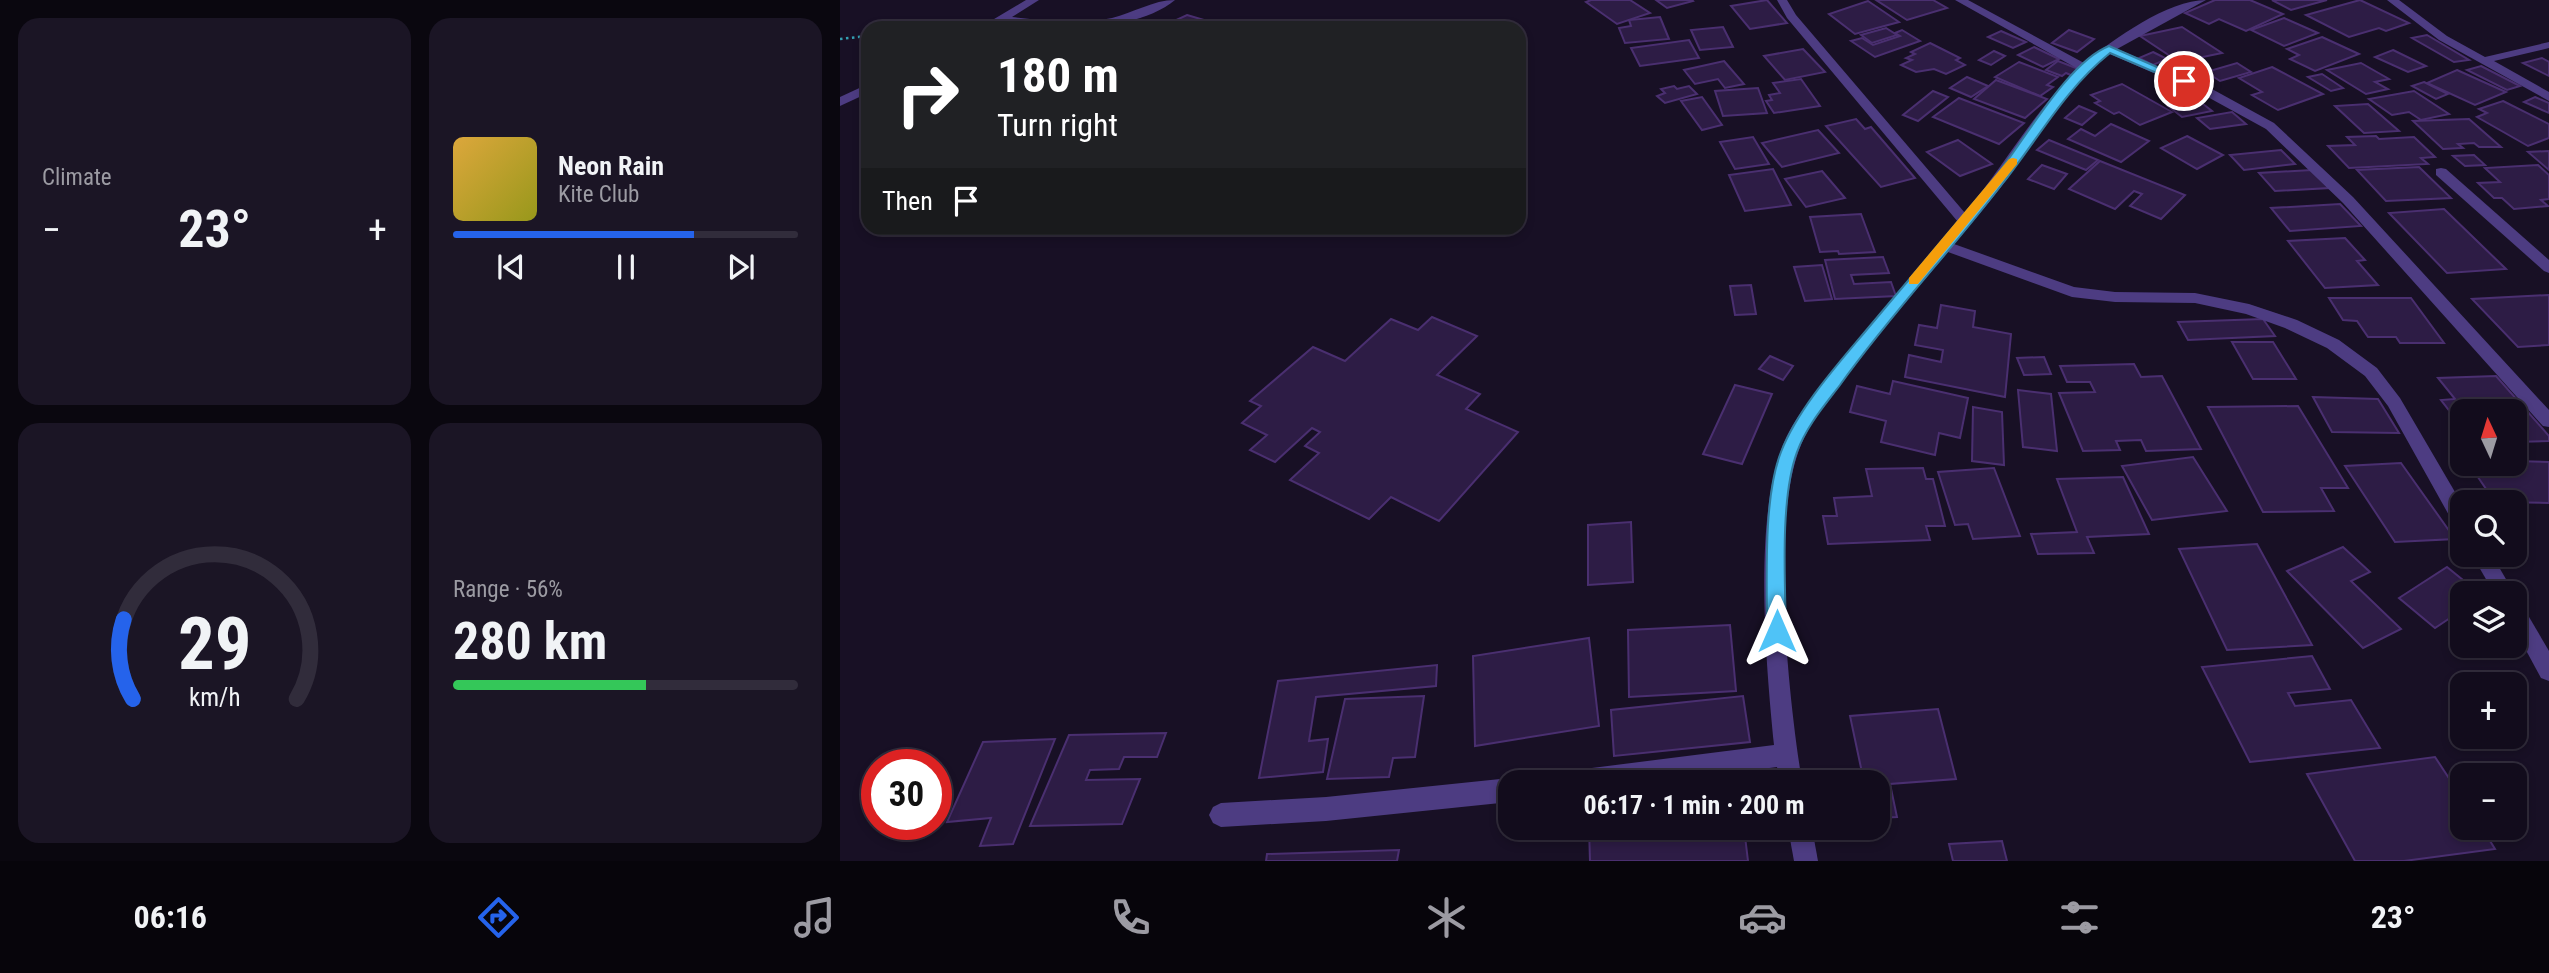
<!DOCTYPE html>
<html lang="en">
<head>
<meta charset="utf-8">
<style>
  body { margin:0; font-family:"Roboto Condensed",sans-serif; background:#1b1525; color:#f1f3f6; height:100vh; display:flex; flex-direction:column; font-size:26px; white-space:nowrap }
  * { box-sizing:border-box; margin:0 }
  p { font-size:23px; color:#9c9ba3 }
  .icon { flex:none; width:38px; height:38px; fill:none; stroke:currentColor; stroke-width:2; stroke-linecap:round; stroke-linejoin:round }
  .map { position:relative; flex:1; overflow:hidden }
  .panel { display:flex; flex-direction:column; gap:18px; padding:18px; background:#0a070f; width:840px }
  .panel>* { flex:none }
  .top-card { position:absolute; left:21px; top:21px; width:665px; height:214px; border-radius:21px; box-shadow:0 4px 10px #0003,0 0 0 2px #312c3b; background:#202124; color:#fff; overflow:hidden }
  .needle { width:46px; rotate:356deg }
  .controls { position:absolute; left:1610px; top:399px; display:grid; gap:14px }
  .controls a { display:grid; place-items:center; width:77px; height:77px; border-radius:14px; background:#120c1c; box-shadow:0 4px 10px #0003,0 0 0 2px #312c3b; font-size:35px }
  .speed { position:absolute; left:21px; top:749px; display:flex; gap:14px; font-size:35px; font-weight:700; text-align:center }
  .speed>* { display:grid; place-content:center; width:91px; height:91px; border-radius:50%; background:#120c1c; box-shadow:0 4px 10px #0003,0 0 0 2px #312c3b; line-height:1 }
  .speed .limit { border:10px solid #d22; background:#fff; color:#111 }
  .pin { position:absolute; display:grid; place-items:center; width:60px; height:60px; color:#fff; margin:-30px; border:4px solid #fff; border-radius:50%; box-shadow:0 2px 7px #0007 }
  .me { position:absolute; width:77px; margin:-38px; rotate:0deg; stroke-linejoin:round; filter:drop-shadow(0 0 5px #0008) }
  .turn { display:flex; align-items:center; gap:24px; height:147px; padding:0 21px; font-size:32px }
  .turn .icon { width:91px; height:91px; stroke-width:2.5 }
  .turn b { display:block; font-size:49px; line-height:60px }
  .then { display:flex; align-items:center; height:66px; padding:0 21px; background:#0003; gap:14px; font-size:26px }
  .big { font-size:52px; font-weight:700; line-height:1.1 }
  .panel .widget { flex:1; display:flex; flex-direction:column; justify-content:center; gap:10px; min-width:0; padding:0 24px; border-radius:21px; background:#1b1525 }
  .panel .dial { align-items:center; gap:0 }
  .dial svg { height:182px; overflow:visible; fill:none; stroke:#312c3b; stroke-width:7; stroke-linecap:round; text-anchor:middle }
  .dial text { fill:#f1f3f6; stroke:none }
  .song { display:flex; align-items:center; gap:21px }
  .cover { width:84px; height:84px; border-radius:10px; background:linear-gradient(135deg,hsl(40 70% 55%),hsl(60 70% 35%)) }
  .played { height:7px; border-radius:4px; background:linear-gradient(90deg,#2563eb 70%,#312c3b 70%) }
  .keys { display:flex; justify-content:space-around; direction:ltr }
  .heat { display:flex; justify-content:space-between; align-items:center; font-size:38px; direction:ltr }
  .charge { height:10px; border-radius:5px; background:linear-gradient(90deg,#34c759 56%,#312c3b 0) }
  .panel .tiles { flex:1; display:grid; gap:18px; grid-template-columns:repeat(2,1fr) }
  .trip { position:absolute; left:658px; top:770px; width:392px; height:70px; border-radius:21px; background:#120c1c; box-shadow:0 4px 10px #0003,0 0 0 2px #312c3b; font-weight:700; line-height:70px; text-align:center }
  .menu { display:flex; height:112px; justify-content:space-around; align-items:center; background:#07050b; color:#9c9ba3 }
  .menu .icon { width:49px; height:49px }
  .menu .selected { color:#2563eb }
  .menu b { font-size:32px; color:#f1f3f6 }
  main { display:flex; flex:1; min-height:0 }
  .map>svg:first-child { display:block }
  .building { fill:#2d1c45; stroke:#4a2f70; stroke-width:2 }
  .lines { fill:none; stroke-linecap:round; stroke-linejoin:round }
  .path { stroke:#34a0b3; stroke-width:2.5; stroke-dasharray:2.5 3.5; stroke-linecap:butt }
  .minor { fill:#4d3c82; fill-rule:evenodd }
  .route { fill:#4fc3f7; stroke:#337fa1; stroke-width:2 }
  .slow { fill:#f59e0b }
</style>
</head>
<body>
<main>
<section class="panel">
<div class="tiles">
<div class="widget"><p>Climate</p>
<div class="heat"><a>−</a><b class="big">23°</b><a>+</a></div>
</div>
<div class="widget">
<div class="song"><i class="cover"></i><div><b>Neon Rain</b><p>Kite Club</p></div></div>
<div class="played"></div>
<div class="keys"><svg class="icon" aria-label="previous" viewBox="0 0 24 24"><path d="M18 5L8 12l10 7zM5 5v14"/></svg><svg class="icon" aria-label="pause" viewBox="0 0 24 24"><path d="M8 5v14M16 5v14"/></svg><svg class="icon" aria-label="next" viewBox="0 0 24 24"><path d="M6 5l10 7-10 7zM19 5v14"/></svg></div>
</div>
<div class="widget dial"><svg viewBox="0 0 100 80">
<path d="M14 69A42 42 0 1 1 86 69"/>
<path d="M14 69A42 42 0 0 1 10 34" stroke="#2563eb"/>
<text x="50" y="56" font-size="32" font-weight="700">29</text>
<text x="50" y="72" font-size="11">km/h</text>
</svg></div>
<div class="widget"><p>Range · 56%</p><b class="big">280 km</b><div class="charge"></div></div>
</div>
</section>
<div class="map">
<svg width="1709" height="861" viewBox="0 0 1709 861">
  <rect width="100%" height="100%" fill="#181025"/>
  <!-- building -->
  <g class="building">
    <path d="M751 0H790L810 13 777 24 746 2Z"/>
    <path d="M816 0H852L853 1 827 8Z"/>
    <path d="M927 0 947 23 910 29 891 6Z"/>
    <path d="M1036 0H1093L1107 8 1067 20Z"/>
    <path d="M1375 0H1410L1443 14 1406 31 1379 19 1369 24 1345 13Z"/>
    <path d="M1432 0H1487L1451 10Z"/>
    <path d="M1520 0 1569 23 1546 31 1539 28 1509 37 1466 15Z"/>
    <path d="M1028 1 1059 22 1015 34 989 14Z"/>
    <path d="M347 15 371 22 361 28H319Z"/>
    <path d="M820 17 829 39 785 43 779 28 791 26 789 20Z"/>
    <path d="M1444 18 1478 33 1444 46 1411 30Z"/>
    <path d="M883 27 893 47 860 50 851 30Z"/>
    <path d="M1342 27 1382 53 1339 62 1300 36Z"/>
    <path d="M1046 28 1057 35 1032 43 1021 35Z"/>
    <path d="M1062 30 1080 41 1035 57 1011 41 1022 38 1033 45 1060 36 1055 33Z"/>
    <path d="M1229 30 1254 39 1237 52 1212 43Z"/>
    <path d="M1161 31 1186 42 1173 48 1148 37Z"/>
    <path d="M1587 35 1629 60 1614 62 1572 38Z"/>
    <path d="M1482 37 1519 54 1475 71 1450 59 1459 55 1447 49Z"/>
    <path d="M849 40 859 58 800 66 791 48Z"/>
    <path d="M1090 43 1120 58 1116 60 1125 65 1106 74 1094 69 1076 72 1061 65 1072 60 1066 58 1075 54 1071 52Z"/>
    <path d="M1194 47 1219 59 1203 67 1178 55Z"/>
    <path d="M963 49 985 72 945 80 924 56Z"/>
    <path d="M1553 50 1586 66 1568 72 1535 57Z"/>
    <path d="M1154 51 1165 56 1151 65 1139 60Z"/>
    <path d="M1313 52 1327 59 1313 65 1299 58Z"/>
    <path d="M1702 58 1709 62V76L1683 63Z"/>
    <path d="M884 61 904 84 885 88 878 79 855 84 844 70Z"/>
    <path d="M1218 61 1241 70 1233 76 1226 73 1222 76 1206 70Z"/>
    <path d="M1179 62 1218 77 1207 85 1213 87 1200 96 1155 77Z"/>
    <path d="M1343 63 1355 71 1341 75 1329 66Z"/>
    <path d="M1397 63 1411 72 1380 81 1366 72Z"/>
    <path d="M1521 63 1549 79 1535 82 1548 89 1526 94 1487 70Z"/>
    <path d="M1641 66 1680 86 1667 90 1627 70Z"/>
    <path d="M1432 67 1483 94 1438 110 1412 95 1422 92 1399 78Z"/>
    <path d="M1617 70 1666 92 1635 105 1587 83Z"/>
    <path d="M1482 74 1503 88 1491 91 1468 77Z"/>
    <path d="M1127 77 1148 86 1131 97 1110 88Z"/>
    <path d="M961 79 980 106 934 113 926 101 932 100 929 95 940 93 933 83Z"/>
    <path d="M1156 80 1207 99 1185 118 1134 99Z"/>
    <path d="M1584 82 1608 94 1596 99 1572 86Z"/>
    <path d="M1282 84 1332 112 1300 125 1279 112 1274 114 1255 103 1260 101 1251 95Z"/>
    <path d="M834 86 837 89 849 86 857 94 825 103 817 96 825 93 821 89Z"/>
    <path d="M918 88 927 113 883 116 875 91Z"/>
    <path d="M1093 91 1108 97 1078 121 1063 115Z"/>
    <path d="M1574 91 1609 114 1581 120 1569 112 1552 115 1529 99Z"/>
    <path d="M862 97 882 125 862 130 841 101Z"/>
    <path d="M1695 97 1709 103V113L1684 102Z"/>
    <path d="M1119 98 1184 123 1159 144 1093 117Z"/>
    <path d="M1358 100 1372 111 1342 117 1328 106Z"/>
    <path d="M1663 101 1709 124V138L1688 146 1637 117 1647 113 1639 109Z"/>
    <path d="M1528 104 1559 131 1524 133 1495 106Z"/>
    <path d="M1239 106 1256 113 1242 125 1225 118Z"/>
    <path d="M1392 112 1406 124 1370 129 1357 118Z"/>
    <path d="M1016 119 1025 129 1031 127 1075 178 1041 187 986 126Z"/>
    <path d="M1629 119 1661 147H1639L1634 143 1618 144 1623 148 1603 149 1573 121Z"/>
    <path d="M1271 124 1309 141 1281 162 1228 139 1241 129 1255 136Z"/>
    <path d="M978 130 999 153 942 167 922 143Z"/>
    <path d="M1347 136 1383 155 1357 169 1321 148Z"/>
    <path d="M1536 136 1539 139 1574 137 1595 157 1581 158 1588 164 1509 168 1488 146 1515 145 1507 137Z"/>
    <path d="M913 137 929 164 895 169 880 142Z"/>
    <path d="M1118 140 1152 164 1120 176 1087 152Z"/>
    <path d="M1209 140 1258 160 1246 170 1197 150Z"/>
    <path d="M1441 150 1455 164 1404 170 1390 155Z"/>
    <path d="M1709 151V170L1688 152Z"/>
    <path d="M1634 155 1645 165 1625 166 1613 156Z"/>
    <path d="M1260 161 1345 195 1321 219 1290 206 1302 194 1294 191 1275 209 1229 189Z"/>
    <path d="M1202 165 1227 174 1214 189 1188 179Z"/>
    <path d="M1698 165 1709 175V199L1701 200 1708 206 1674 209 1662 198H1654L1638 183 1660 182 1645 168Z"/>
    <path d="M1579 167 1611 198 1546 201 1517 170Z"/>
    <path d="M933 169 951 205 905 211 889 175Z"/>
    <path d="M1472 170 1489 188 1435 191 1419 173Z"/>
    <path d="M982 171 1005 198 966 207 945 179Z"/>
    <path d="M1500 204 1521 226 1450 231 1431 208Z"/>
    <path d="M1604 209 1666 269 1607 273 1549 213Z"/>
    <path d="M1021 214 1035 252 999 254 998 251 980 252 970 217Z"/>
    <path d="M1505 238 1525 260 1517 261 1538 285 1485 288 1448 241Z"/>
    <path d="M1043 257 1049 273 1011 275 1014 284 1051 282 1056 296 995 299 985 260Z"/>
    <path d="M982 265 992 299 965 301 954 267Z"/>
    <path d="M911 285 916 314 895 315 890 286Z"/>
    <path d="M1709 295V345L1678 347 1632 299Z"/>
    <path d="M1489 298H1571L1604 343H1560L1556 337H1528L1517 321 1503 320Z"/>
    <path d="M1101 305 1135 311 1133 327 1171 334 1165 397 1065 377 1069 355 1101 362 1103 350 1075 345 1079 325 1097 328Z"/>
    <path d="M592 317 637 336 597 375 640 394 626 409 678 432 599 521 551 497 529 519 450 480 479 453 465 446 480 432 472 428 435 462 410 450 427 435 402 423 421 406 410 401 473 347 505 361 551 319 578 330Z"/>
    <path d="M1423 319 1435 336 1348 340 1338 322Z"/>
    <path d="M1392 342H1433L1456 379H1413Z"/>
    <path d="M930 356 953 366 943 380 919 369Z"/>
    <path d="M1204 357 1211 374 1184 375 1177 358Z"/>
    <path d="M1294 364 1301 377 1322 376 1361 449 1306 451 1301 440 1276 441 1280 450 1243 451 1219 393 1255 392 1250 382H1227L1220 366Z"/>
    <path d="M1656 376 1709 436V441L1675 442V411H1622V427L1601 400 1615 399 1598 378Z"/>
    <path d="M1053 381 1128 398 1120 438 1099 433 1095 455 1041 442 1046 421 1010 412 1017 386 1050 394Z"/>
    <path d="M895 385 932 394 902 464 863 454Z"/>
    <path d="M1178 390 1211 394 1217 451 1183 447Z"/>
    <path d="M1473 397 1538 399 1559 433 1492 432Z"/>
    <path d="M1458 406 1508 488H1481L1494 511 1423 512 1368 407Z"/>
    <path d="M1133 407 1162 412 1164 465 1132 461Z"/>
    <path d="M1353 457 1387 511 1312 520 1282 466Z"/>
    <path d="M1675 461 1709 462V503L1655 502 1629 464H1675Z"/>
    <path d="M1561 463 1615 539 1555 542 1505 466Z"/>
    <path d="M1083 468 1086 479H1093L1105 526H1086L1090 540 988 544 983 516H997L994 498 1032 496 1026 469Z"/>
    <path d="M1154 468 1180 536 1133 539 1128 524 1115 525 1098 472Z"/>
    <path d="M1283 477 1309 534 1247 537 1254 553 1198 554 1191 534 1237 532 1217 479Z"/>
    <path d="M791 522 793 582 748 585V525Z"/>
    <path d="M1417 544 1472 645 1387 650 1339 549Z"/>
    <path d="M1503 547 1530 572 1511 581 1561 629 1523 648 1447 571Z"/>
    <path d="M1607 567 1639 593H1622V610L1595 628 1559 598Z"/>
    <path d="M890 625 896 691 789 697 788 630Z"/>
    <path d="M749 638 759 726 635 746 633 656Z"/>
    <path d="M1472 656 1490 689 1448 693 1455 706 1511 700 1540 748 1410 762 1362 667Z"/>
    <path d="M597 665 596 686 476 697 469 741 488 739 483 772 419 778 438 681Z"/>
    <path d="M584 696 575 757 553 758 549 777 487 779 505 699Z"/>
    <path d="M903 696 910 742 774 756 771 710Z"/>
    <path d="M1098 709 1116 779 1050 784 1057 817 1038 818V782H1024L1010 716Z"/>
    <path d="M326 733 317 757H284L279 769 250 770 246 780 300 779 282 824 190 826 229 735Z"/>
    <path d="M215 739 173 844 140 846 151 818 107 822 143 742Z"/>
    <path d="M1595 757 1622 798V828H1642L1655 849 1564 861H1515L1467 774Z"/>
    <path d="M749 828H904L908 861H750Z"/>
    <path d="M1162 841 1167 861H1113L1109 844Z"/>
    <path d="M559 850 557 861H426L427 854Z"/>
  </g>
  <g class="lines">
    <!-- path -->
    <path class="path" d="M0 39 28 36"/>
    <!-- minor -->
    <g class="minor">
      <path d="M186 0H199L172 17C205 21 239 25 272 18 293 13 313 0 335 0 305 25 247 30 208 27 194 26 178 21 165 22 156 23 149 28 139 28Z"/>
      <path d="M937 0H947L956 15 1125 213C1164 166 1194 111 1238 69L1115 0H1128L1244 63C1274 39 1328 0 1366 0L1277 49 1372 89 1434 123 1513 197 1709 410V427L1703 426 1503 203 1426 129 1364 95 1270 54C1228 84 1204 127 1175 168 1156 195 1135 219 1114 244L1234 287 1275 292 1355 293 1409 304 1457 320 1499 340 1537 368 1560 398 1622 504V529L1615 526 1548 406 1525 376 1487 348 1445 328 1406 314 1355 303 1275 302 1232 297 1108 252C1071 295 1035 338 1001 384 989 401 974 417 965 436 927 509 949 700 962 782H940L937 767 823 782H725L728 774 736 770 934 745C926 665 913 519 943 445 953 419 973 397 990 375 1031 322 1076 271 1118 222L947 18Z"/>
      <path d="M1547 0H1559L1607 36 1645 57 1709 42V48L1654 61 1709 92V101L1599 40Z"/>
      <path d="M28 84V93L0 106V97Z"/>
      <path d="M1601 168 1606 169 1709 260V273L1704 271 1596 175V169Z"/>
      <path d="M1632 555H1652L1674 593H1654Z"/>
      <path d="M1675 602 1682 605 1709 651V681L1701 678 1675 630Z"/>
      <path d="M670 778 678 782H670V802L486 821 381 827 373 823 369 815 373 807 381 803 486 797Z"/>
      <path d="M948 828H972L978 861H954Z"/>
    </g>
  </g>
  <!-- route -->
  <path class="route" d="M1269 46 1349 81 1340 83 1270 53C1225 89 1198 139 1163 183 1110 252 1050 315 1000 385 984 406 966 427 957 452 940 498 945 581 946 631L943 637 937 639 930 637 927 631C927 580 923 498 941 452 958 408 999 363 1029 327 1070 278 1111 230 1152 181 1182 145 1227 62 1269 46Z"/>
  <!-- slow -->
  <path class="slow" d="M1173 158 1177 159V164L1078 284H1069V278L1169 159Z"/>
</svg>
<div class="controls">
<a><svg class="needle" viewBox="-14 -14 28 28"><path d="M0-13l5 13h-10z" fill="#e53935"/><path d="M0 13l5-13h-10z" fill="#9c9ba3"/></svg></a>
<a><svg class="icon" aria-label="search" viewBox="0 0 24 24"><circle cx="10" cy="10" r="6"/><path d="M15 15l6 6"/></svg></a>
<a><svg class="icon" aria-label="layers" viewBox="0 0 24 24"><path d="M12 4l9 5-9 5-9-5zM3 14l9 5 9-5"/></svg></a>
<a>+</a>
<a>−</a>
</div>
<div class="speed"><div class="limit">30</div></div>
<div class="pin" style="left:1344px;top:81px;background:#d93025"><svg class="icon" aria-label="arrive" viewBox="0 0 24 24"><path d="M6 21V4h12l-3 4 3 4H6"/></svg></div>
<svg class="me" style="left:937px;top:631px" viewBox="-20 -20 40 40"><path d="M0-17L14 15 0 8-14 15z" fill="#4fc3f7" stroke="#fff" stroke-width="4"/></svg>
<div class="trip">06:17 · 1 min · 200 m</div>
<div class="top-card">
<div class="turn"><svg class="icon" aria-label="right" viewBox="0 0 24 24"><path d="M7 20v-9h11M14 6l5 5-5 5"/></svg><div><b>180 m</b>Turn right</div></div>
<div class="then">Then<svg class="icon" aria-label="arrive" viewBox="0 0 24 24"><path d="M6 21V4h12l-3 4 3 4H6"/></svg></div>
</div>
</div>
</main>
<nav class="menu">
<b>06:16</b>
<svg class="icon selected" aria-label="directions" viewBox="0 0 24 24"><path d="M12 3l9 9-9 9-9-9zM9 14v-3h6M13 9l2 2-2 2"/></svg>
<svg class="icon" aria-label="music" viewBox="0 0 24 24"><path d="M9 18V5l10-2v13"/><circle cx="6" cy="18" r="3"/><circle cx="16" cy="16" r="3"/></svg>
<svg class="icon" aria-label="phone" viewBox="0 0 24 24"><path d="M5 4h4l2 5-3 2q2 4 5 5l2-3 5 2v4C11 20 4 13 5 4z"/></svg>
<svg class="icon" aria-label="climate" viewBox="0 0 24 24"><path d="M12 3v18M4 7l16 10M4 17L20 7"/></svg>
<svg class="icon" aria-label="car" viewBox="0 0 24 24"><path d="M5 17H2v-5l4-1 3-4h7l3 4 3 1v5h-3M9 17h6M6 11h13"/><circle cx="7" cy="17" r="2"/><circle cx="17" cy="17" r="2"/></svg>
<svg class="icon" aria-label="filters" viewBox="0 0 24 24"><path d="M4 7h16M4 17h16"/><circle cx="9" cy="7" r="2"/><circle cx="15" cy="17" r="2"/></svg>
<b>23°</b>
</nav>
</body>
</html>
